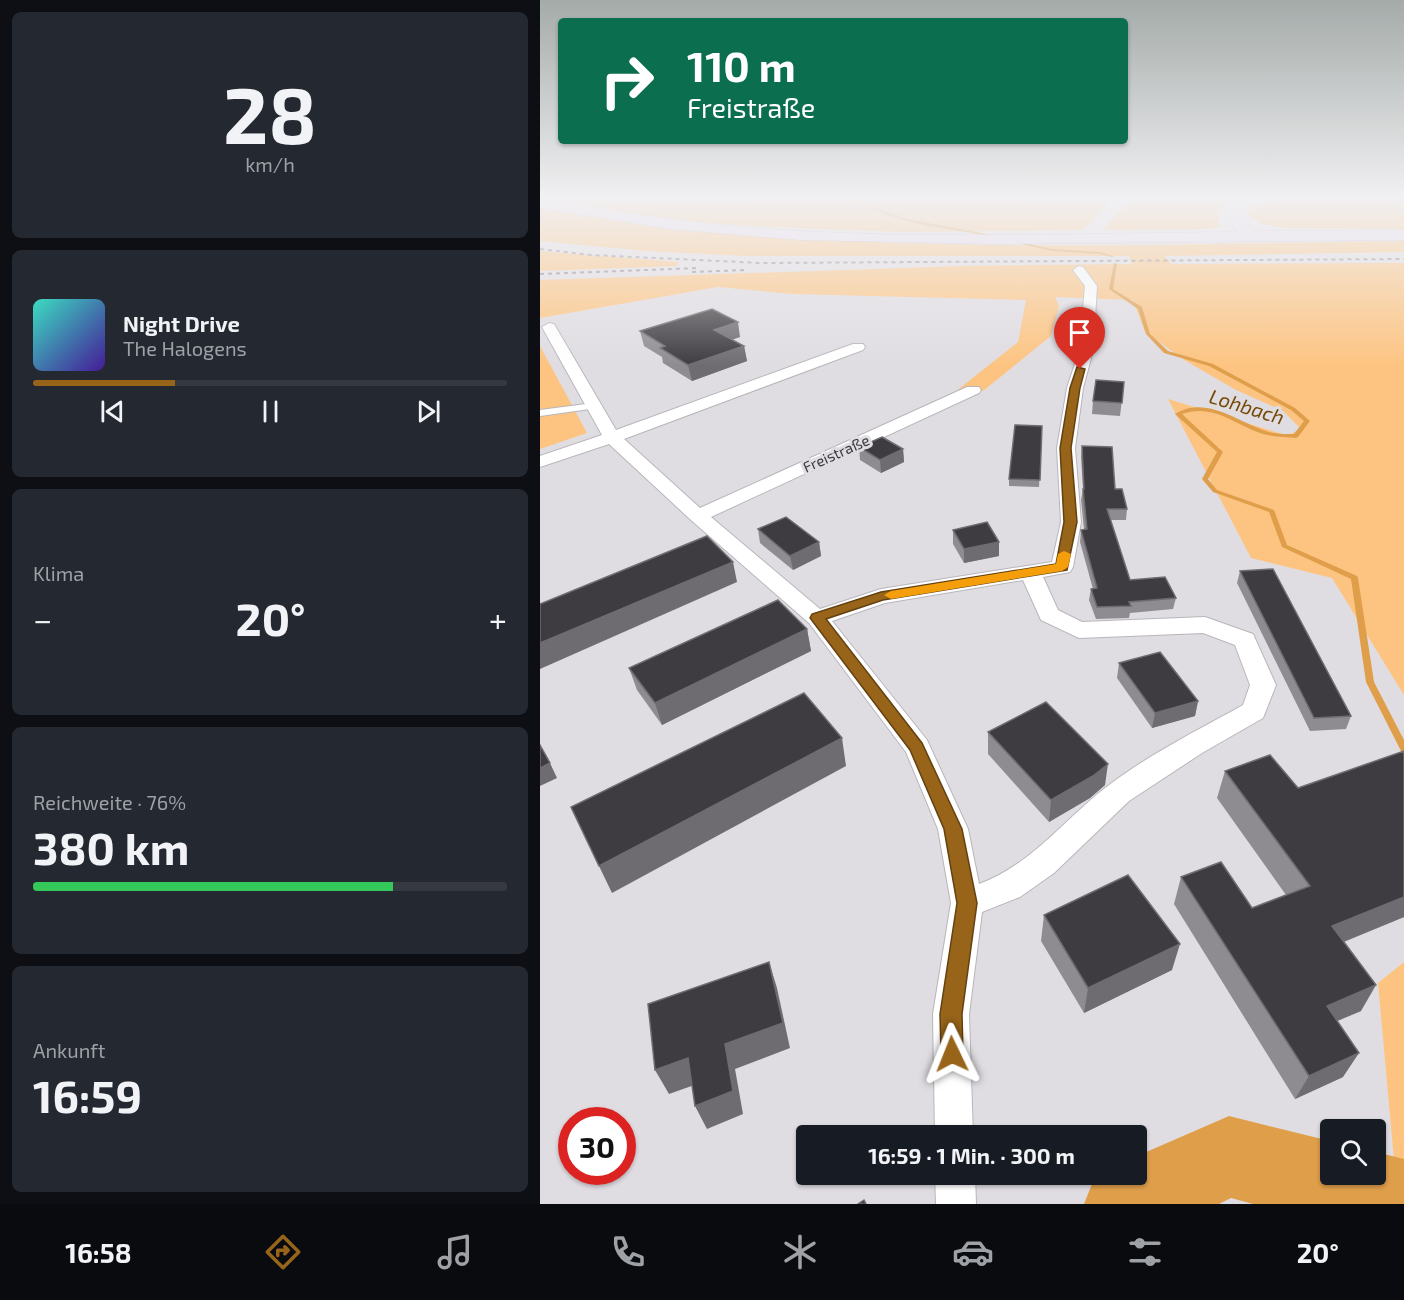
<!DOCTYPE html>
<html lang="de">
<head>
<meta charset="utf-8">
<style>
  body { margin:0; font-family:"Exo 2",sans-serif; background:#242831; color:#f1f3f6; height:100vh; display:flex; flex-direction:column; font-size:22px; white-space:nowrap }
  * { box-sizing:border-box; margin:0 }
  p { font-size:20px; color:#9ea1a6 }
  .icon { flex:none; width:33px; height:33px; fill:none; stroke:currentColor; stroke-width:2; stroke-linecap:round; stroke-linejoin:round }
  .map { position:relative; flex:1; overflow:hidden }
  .panel { display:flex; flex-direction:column; gap:12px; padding:12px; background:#0d0f14; width:540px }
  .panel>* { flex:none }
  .banner { position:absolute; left:18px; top:18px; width:570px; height:126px; border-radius:6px; box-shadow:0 2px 4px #0004; background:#0b6e4f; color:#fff; overflow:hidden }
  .fabs { position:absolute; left:780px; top:1119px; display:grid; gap:12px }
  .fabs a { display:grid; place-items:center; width:66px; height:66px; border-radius:6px; background:#171b24; box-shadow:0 2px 4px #0004; font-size:30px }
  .speed { position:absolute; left:18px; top:1107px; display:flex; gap:12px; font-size:30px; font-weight:700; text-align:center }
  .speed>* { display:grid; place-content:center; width:78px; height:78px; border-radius:50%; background:#171b24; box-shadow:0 2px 4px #0004; line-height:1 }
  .speed .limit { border:9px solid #d22; background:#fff; color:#111 }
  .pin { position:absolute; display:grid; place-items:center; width:51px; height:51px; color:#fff; margin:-62px -26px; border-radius:50% 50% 50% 0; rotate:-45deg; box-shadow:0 0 6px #0007 }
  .pin .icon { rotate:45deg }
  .me { position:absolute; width:66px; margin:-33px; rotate:358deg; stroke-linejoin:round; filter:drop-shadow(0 0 4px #0008) }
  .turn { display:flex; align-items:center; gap:21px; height:126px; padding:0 30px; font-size:27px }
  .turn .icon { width:78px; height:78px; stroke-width:2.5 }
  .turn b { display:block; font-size:42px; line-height:51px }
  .big { font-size:45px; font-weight:700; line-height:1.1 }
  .panel .widget { flex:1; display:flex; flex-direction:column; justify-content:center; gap:9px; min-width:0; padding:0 21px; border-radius:9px; background:#242831 }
  .panel .dial { align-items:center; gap:0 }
  .dial b { font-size:78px; line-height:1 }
  .song { display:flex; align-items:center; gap:18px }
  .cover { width:72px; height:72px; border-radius:9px; background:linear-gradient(135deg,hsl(170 70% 55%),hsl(260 70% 35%)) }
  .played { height:6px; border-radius:3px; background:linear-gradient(90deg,#98641a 30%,#363941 30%) }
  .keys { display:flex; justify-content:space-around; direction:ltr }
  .heat { display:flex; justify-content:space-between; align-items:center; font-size:33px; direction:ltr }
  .charge { height:9px; border-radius:4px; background:linear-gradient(90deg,#34c759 76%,#363941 0) }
  .trip { position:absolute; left:256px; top:1125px; width:351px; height:60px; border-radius:6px; background:#171b24; box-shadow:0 2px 4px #0004; font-weight:700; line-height:60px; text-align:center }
  .dock { display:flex; height:96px; justify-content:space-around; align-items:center; background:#090b0e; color:#9ea1a6 }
  .dock .icon { width:42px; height:42px }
  .dock .current { color:#98641a }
  .dock b { font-size:27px; color:#f1f3f6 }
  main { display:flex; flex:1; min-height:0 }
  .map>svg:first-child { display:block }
  .green { fill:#fdc481 }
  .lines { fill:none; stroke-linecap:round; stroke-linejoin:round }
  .stream { fill:#df9e4a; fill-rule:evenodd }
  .river { fill:#df9e4a; fill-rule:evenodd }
  .lane-casing { stroke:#b8b6bb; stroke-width:2 }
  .street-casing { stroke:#b8b6bb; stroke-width:2 }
  .secondary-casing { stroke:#b8b6bb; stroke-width:1 }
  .lane { fill:#fff; fill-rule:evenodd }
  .street { fill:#fff; fill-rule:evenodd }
  .secondary { fill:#e7dbef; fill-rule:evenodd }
  .rail { stroke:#8b898d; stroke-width:2; stroke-dasharray:4 4; stroke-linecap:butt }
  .wall { fill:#8f8c91 }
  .shaded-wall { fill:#6f6c71 }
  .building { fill:#3e3c40; stroke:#6f6c71; stroke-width:1.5 }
  .route { fill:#98641a; stroke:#634111; stroke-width:1.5 }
  .slow { fill:#f59e0b }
  .labels { text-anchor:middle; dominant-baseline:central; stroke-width:6; stroke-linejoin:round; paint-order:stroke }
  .far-street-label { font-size:15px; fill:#39383a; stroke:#e0dde2 }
  .water-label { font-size:20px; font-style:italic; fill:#754a07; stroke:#e0dde2 }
</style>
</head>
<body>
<main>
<section class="panel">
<div class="widget dial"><b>28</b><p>km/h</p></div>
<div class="widget">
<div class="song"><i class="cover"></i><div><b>Night Drive</b><p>The Halogens</p></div></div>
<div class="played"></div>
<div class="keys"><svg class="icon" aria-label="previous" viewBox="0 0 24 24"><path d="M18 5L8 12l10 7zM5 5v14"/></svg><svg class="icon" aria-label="pause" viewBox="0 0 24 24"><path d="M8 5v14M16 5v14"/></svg><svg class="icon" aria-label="next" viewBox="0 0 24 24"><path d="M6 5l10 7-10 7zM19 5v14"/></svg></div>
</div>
<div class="widget"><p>Klima</p>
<div class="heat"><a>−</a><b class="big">20°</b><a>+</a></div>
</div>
<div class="widget"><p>Reichweite · 76%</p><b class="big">380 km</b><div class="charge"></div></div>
<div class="widget"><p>Ankunft</p><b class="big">16:59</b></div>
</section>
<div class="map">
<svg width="864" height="1204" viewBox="0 0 864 1204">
  <rect width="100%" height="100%" fill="#e0dde2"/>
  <!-- green -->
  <g class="green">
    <path d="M0 197H575L543 230 361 232 232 227 166 223 70 211Z"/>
    <path d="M591 197H699L689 203 678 213 679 227 667 229 563 230Z"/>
    <path d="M746 197H850L864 201V229L746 228 722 224 707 215V211L716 205Z"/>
    <path d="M0 207C284 259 577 244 864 241V252L625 256 631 264 864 263V695L792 578 711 558 628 399 749 436 760 428 743 411 696 390 646 361 605 332 593 300 515 297 519 306 511 336 443 391 415 392 478 342 486 300 252 294 178 287 0 318V280L422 266 592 264 589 256H208L106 251 0 241Z"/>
    <path d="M0 251 139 262 136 266 0 271Z"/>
    <path d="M0 346 47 433 0 449Z"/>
    <path d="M864 962V1204H858L838 983Z"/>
  </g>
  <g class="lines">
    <!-- stream -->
    <g class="stream">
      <path d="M316 197 326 204 363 218 452 235 450 236C406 228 349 224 312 197Z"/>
      <path d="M481 242 512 249 560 252 574 256 572 257 560 254 512 251 481 244Z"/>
      <path d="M574 263 577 264 573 289 602 307 610 334 628 351 673 364 755 408 770 421 758 437 756 438C745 437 734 437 723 434 695 425 673 403 642 414L683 452 668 479 677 490 734 510 747 545 817 576 818 578 834 682 864 740V752L861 751 826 682 811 579 742 547 729 512 673 492 662 479 677 452 635 414C666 395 696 421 726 431 735 434 745 434 754 434L764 421 751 410 669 366 624 353 606 334 598 309 569 289Z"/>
    </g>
    <!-- river -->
    <path class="river" d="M689 1116 790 1141V1174H836V1152L864 1159V1204H713L691 1198 679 1204H544L556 1174H597V1156Z"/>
    <defs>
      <path id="lane" d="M54 403 57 404V408L0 416V410Z"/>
      <g id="street">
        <path d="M539 266 543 267 557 286 553 351 543 388 535 448 541 522 533 567 530 572 503 577 518 610 542 622 665 617 713 634 736 685 723 718 662 753 589 801 514 873 480 897 442 912 429 1014 433 1136H395L393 1014 411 903 398 829 366 752 269 623 151 520 69 444 0 467V456L62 435 2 327 9 323 14 324 76 430 313 344H323L325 347 323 350 84 439 160 508 427 387H439L441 390 439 393 171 517 280 609 341 589 512 562 521 522 517 448 527 388 539 351 545 286 533 270ZM483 580 501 620 539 638 663 633 695 645 710 685 703 705C658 730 610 754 569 785 525 818 493 864 439 884L428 829 387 740 292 621 345 603Z"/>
        <path d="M395 1174H435L436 1204H396Z"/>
      </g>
      <g id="secondary">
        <path d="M707 197H730L705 210 704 217 713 231 864 230V240L459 244 261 240 130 229 0 208V198C64 210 128 220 193 226 360 241 529 233 697 232 686 213 685 205 707 197Z"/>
        <path d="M852 197H864V203Z"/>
      </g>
    </defs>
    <!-- lane casing -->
    <use href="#lane" class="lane-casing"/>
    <!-- street casing -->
    <use href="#street" class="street-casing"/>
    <!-- secondary casing -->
    <use href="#secondary" class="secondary-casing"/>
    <!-- lane -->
    <use href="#lane" class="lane"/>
    <!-- street -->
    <use href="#street" class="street"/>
    <!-- secondary -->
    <use href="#secondary" class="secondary"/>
    <!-- rail -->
    <g class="rail">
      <path d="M0 249 51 255 222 263 864 259"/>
      <path d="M152 272 206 270"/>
      <path d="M0 274 159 268"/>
    </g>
  </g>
  <!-- wall -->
  <g class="wall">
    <path d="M100 331 200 337 192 339 204 346 207 361 152 381 123 363 122 357 104 346Z"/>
    <path d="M584 382 580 416 552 414 553 401Z"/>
    <path d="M502 426 499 487 469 486V479Z"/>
    <path d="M542 446 575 489 587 509 586 520H571L590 580 636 598 633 609 590 613 589 618 556 619 549 600 551 589H553L540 542 541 530 544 529 541 500 543 489 541 457Z"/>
    <path d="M319 447 363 449 364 462 341 473 320 460Z"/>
    <path d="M218 529 279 542 281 556 253 570 220 543Z"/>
    <path d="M413 530 459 556 424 563 413 544Z"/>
    <path d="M700 571 811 716 806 729 770 731 697 583Z"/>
    <path d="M267 629 271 651 122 725 97 690 89 668Z"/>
    <path d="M579 663 658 701 655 716 612 728 577 678Z"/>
    <path d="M448 732 565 785 550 798 509 822 448 754Z"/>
    <path d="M685 771 864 917 804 942 821 1011 797 1021 803 1077 755 1099 634 904 641 877 712 908 746 895 677 798Z"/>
    <path d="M504 915 632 970 544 1013 501 941Z"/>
  </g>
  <!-- shaded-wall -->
  <g class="shaded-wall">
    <path d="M198 322 200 337 177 345 174 330Z"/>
    <path d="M204 346 207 361 152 381 148 365Z"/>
    <path d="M363 449 364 462 341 473 340 460Z"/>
    <path d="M279 542 281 556 253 570 250 556Z"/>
    <path d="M459 542V556L424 563V549Z"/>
    <path d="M193 562 197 582 0 669V643Z"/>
    <path d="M267 629 271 651 122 725 115 703Z"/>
    <path d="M658 701 655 716 612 728 615 713Z"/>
    <path d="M302 738 306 766 72 893 59 866Z"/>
    <path d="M10 763 17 778 0 786V768Z"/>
    <path d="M568 764 565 785 550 798 509 822 511 800Z"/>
    <path d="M864 897V917L778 952 792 926Z"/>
    <path d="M640 944 632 970 544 1013 548 988Z"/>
    <path d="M229 962 237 988 250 1048 195 1069 203 1114 167 1129 155 1106 185 1044Z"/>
    <path d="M836 985 821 1011 773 1031 787 1006Z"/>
    <path d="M819 1053 803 1077 755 1099 769 1076Z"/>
    <path d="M148 1058 160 1083 129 1094 115 1070Z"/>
  </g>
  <!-- building -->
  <g class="building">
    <path d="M172 309 198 322 174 330 204 346 148 365 120 348 125 346 100 331Z"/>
    <path d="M556 380 584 382 582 403 553 401Z"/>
    <path d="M475 425 502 426 500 480 469 479Z"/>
    <path d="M342 437 363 449 340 460 319 447Z"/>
    <path d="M542 446 572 447 575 489H582L587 509H567L590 580 625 577 636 598 589 602 591 606 557 607 551 589 557 588 541 530 547 529 543 489H544Z"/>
    <path d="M246 517 279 542 250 556 218 529Z"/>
    <path d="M447 522 459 542 424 549 413 530Z"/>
    <path d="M167 536 193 562 0 643V604Z"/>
    <path d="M733 569 811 716 774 718 700 571Z"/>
    <path d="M238 600 267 629 115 703 89 668Z"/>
    <path d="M620 652 658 701 615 713 579 663Z"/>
    <path d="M264 693 302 738 59 866 31 807Z"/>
    <path d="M506 702 568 764 553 776 511 800 448 732Z"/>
    <path d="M0 745 10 763 0 768Z"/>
    <path d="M864 751V897L792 926 836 985 787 1006 819 1053 769 1076 641 877 681 862 712 908 770 886 685 771 730 755 758 788Z"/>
    <path d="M588 875 640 944 548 988 504 915Z"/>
    <path d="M229 962 243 1023 185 1044 193 1091 155 1106 148 1058 115 1070 108 1004Z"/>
    <path d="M324 1200 326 1204H318Z"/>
  </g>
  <!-- sky -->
  <linearGradient id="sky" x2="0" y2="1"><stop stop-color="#a4aba9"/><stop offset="0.54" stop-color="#f1f0f2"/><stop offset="1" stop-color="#f1f0f2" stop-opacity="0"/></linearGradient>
  <rect width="864" height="366" fill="url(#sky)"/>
  <!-- route -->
  <path class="route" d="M537 367 545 369 540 388 531 448 537 522 527 570 343 600 286 619 382 743 422 829 437 903 422 1014 423 1054 420 1062 412 1066 404 1062 401 1054 400 1014 417 903 404 829 370 750 270 618 272 614 341 592 516 564 524 522 520 448 530 388Z"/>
  <!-- slow -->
  <path class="slow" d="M524 551 531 554 528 567 522 571 351 599 344 595 351 591 516 564 518 554Z"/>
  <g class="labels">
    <!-- far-street labels -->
    <g class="far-street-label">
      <text transform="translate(296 453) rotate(-24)">Freistraße</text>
    </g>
    <!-- water labels -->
    <g class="water-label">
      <text transform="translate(707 406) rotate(17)">Lohbach</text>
    </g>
  </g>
</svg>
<div class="fabs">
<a><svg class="icon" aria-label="search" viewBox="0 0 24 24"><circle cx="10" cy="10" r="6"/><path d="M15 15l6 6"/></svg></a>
</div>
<div class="speed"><div class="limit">30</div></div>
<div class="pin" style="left:540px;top:369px;background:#d93025"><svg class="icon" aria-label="arrive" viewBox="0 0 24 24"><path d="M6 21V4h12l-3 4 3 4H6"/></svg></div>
<svg class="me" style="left:412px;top:1054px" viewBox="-20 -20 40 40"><path d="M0-17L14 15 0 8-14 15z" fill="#98641a" stroke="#fff" stroke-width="4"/></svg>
<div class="trip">16:59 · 1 Min. · 300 m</div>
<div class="banner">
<div class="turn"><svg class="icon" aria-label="right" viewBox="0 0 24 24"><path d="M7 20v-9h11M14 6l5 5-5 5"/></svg><div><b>110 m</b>Freistraße</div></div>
</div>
</div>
</main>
<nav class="dock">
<b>16:58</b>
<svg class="icon current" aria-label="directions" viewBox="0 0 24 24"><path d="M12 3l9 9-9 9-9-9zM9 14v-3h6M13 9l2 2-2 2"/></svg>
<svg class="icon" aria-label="music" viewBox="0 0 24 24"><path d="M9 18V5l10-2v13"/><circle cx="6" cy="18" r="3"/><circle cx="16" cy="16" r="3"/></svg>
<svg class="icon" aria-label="phone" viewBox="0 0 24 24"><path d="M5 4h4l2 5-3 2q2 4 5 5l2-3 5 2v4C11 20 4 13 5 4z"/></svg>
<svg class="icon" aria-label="climate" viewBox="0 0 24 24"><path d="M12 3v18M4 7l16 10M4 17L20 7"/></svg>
<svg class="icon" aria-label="car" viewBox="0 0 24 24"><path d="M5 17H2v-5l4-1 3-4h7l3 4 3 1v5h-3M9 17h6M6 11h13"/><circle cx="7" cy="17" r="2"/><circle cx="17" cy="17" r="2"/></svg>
<svg class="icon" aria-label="filters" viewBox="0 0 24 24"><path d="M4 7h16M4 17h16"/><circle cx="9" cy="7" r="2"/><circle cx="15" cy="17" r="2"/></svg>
<b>20°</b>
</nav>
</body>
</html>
